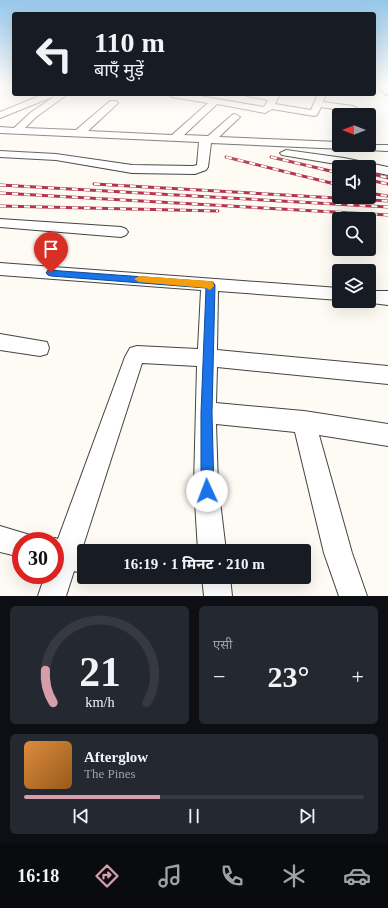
<!DOCTYPE html>
<html lang="hi">
<head>
<meta charset="utf-8">
<style>
  body { margin:0; font-family:"Times New Roman","Noto Sans Devanagari",serif; background:#242831; color:#f1f3f6; height:100vh; display:flex; flex-direction:column; font-size:15px; white-space:nowrap }
  * { box-sizing:border-box; margin:0 }
  p { font-size:13px; color:#9ea1a6 }
  .icon { flex:none; width:22px; height:22px; fill:none; stroke:currentColor; stroke-width:2; stroke-linecap:round; stroke-linejoin:round }
  .map { position:relative; height:596px; overflow:hidden }
  .sheet { display:flex; flex-direction:column; gap:10px; padding:10px; background:#0d0f14; flex:1 }
  .sheet>* { flex:none }
  .guide { position:absolute; left:12px; top:12px; width:364px; height:84px; border-radius:4px; box-shadow:0 4px 16px #0002; background:#171b24; color:#f1f3f6; overflow:hidden }
  .needle { width:26px; rotate:270deg }
  .buttons { position:absolute; left:332px; top:108px; display:grid; gap:8px }
  .buttons a { display:grid; place-items:center; width:44px; height:44px; border-radius:4px; background:#171b24; box-shadow:0 4px 16px #0002; font-size:20px }
  .speed { position:absolute; left:12px; top:532px; display:flex; gap:8px; font-size:20px; font-weight:700; text-align:center }
  .speed>* { display:grid; place-content:center; width:52px; height:52px; border-radius:50%; background:#171b24; box-shadow:0 4px 16px #0002; line-height:1 }
  .speed .limit { border:6px solid #d22; background:#fff; color:#111 }
  .pin { position:absolute; display:grid; place-items:center; width:34px; height:34px; color:#fff; margin:-41px -17px; border-radius:50% 50% 50% 0; rotate:-45deg; box-shadow:0 0 4px #0007 }
  .pin .icon { rotate:45deg }
  .me { position:absolute; width:44px; margin:-22px; rotate:358deg; stroke-linejoin:round; filter:drop-shadow(0 0 3px #0008) }
  .turn { display:flex; align-items:center; gap:14px; height:84px; padding:0 16px; font-size:18px }
  .turn .icon { width:52px; height:52px; stroke-width:2.5 }
  .turn b { display:block; font-size:28px; line-height:34px }
  .big { font-size:30px; font-weight:700; line-height:1.1 }
  .sheet .card { flex:1; display:flex; flex-direction:column; justify-content:center; gap:6px; min-width:0; padding:0 14px; border-radius:6px; background:#242831 }
  .sheet .dial { align-items:center; gap:0 }
  .dial svg { height:104px; overflow:visible; fill:none; stroke:#363941; stroke-width:7; stroke-linecap:round; text-anchor:middle }
  .dial text { fill:#f1f3f6; stroke:none }
  .song { display:flex; align-items:center; gap:12px }
  .cover { width:48px; height:48px; border-radius:6px; background:linear-gradient(135deg,hsl(30 70% 55%),hsl(30 70% 35%)) }
  .played { height:4px; border-radius:2px; background:linear-gradient(90deg,#d59eaa 40%,#363941 40%) }
  .keys { display:flex; justify-content:space-around; direction:ltr }
  .heat { display:flex; justify-content:space-between; align-items:center; font-size:22px; direction:ltr }
  .sheet .tiles { flex:1; display:grid; gap:10px; grid-template-columns:1fr 1fr }
  .card:last-child { grid-column:span 2 }
  .trip { position:absolute; left:77px; top:544px; width:234px; height:40px; border-radius:4px; background:#171b24; box-shadow:0 4px 16px #0002; font-weight:700; line-height:40px; text-align:center }
  .dock { display:flex; height:64px; justify-content:space-around; align-items:center; background:#090b0e; color:#9ea1a6 }
  .dock .icon { width:28px; height:28px }
  .dock .on { color:#d59eaa }
  .dock b { font-size:18px; color:#f1f3f6 }
  .map>svg:first-child { display:block }
  .lines { fill:none; stroke-linecap:round; stroke-linejoin:round }
  .minor-casing { stroke:#444; stroke-width:2 }
  .minor { fill:#fff; fill-rule:evenodd }
  .rail-casing { stroke:#b3364d; stroke-width:3 }
  .rail { stroke:#fff; stroke-width:2; stroke-dasharray:6; stroke-linecap:butt }
  .route { fill:#1a73e8; stroke:#114b97 }
  .slow { fill:#f59e0b }
</style>
</head>
<body>
<div class="map">
<svg width="388" height="596" viewBox="0 0 388 596">
  <rect width="100%" height="100%" fill="#fefbf5"/>
  <g class="lines">
    <defs>
      <g id="minor">
        <path d="M377 85H386L388 87V95L385 94Z"/>
        <path d="M44 94H56L55 96 0 118V112Z"/>
        <path d="M58 94H68L36 117 25 128 76 130 110 101H116L118 103 116 105 88 131 172 135 208 103 172 97 168 94H188L264 107 268 100 247 96 246 94H280L275 104 311 110 318 94H326L323 102 353 106 358 109 353 112 321 107 317 115 314 116 272 109 265 113 217 104 184 135 208 136 232 115 235 114 240 117 219 137 339 142V145H388V151L211 143 208 167 206 170 195 174 132 173 56 160 0 157V151L56 154 132 165 193 166 197 165 199 142 0 133V127L14 128 30 113Z"/>
        <path d="M286 150 344 158 388 167V175L369 171V167H354L282 155 280 153Z"/>
        <path d="M0 219 121 227 126 229 128 232 126 235 121 237 0 227Z"/>
        <path d="M0 263 339 288V300L218 291 217 350 388 366V384L217 367 216 403 304 411 388 424V446L319 435 352 553 367 596H339L324 553 295 432 216 424 218 485 226 551H198L194 485 197 366 142 363 83 546 94 551H84V574L74 571 66 596H38L45 575H55V541H49L55 538 58 539 125 357 130 348 137 346 198 349 201 290 0 275Z"/>
        <path d="M369 291H388V305L363 302 369 301Z"/>
        <path d="M0 334 47 342 49 348 47 354 40 356 0 350Z"/>
        <path d="M0 526 30 535 33 541H21V557L0 552Z"/>
        <path d="M202 577H230L232 596H204Z"/>
      </g>
    </defs>
    <!-- minor casing -->
    <use href="#minor" class="minor-casing"/>
    <!-- minor -->
    <use href="#minor" class="minor"/>
    <defs>
      <g id="rail">
        <path d="M226 157 339 185"/>
        <path d="M271 157 339 173"/>
        <path d="M369 173 388 178"/>
        <path d="M369 180 388 184"/>
        <path d="M94 184 388 201"/>
        <path d="M0 185 388 207"/>
        <path d="M0 193 388 215"/>
        <path d="M369 193 387 196"/>
        <path d="M0 206 218 211"/>
      </g>
    </defs>
    <!-- rail casing -->
    <use href="#rail" class="rail-casing"/>
    <!-- rail -->
    <use href="#rail" class="rail"/>
  </g>
  <!-- sky -->
  <linearGradient id="sky" x2="0" y2="1"><stop stop-color="#97c7eb"/><stop offset="0.51" stop-color="#fffdfa"/><stop offset="1" stop-color="#fffdfa" stop-opacity="0"/></linearGradient>
  <rect width="388" height="168" fill="url(#sky)"/>
  <!-- route -->
  <path class="route" d="M48 270 213 282 215 285 212 413 214 491 212 496 207 498 203 496 201 491V413L206 288 51 276 48 275 46 273Z"/>
  <!-- slow -->
  <path class="slow" d="M139 276 210 281 213 282 214 286 210 290 206 288 139 282 134 279Z"/>
</svg>
<div class="buttons">
<a><svg class="needle" viewBox="-14 -14 28 28"><path d="M0-13l5 13h-10z" fill="#e53935"/><path d="M0 13l5-13h-10z" fill="#9ea1a6"/></svg></a>
<a><svg class="icon" aria-label="sound" viewBox="0 0 24 24"><path d="M4 9h4l5-4v14l-5-4H4zM17 9q2 3 0 6"/></svg></a>
<a><svg class="icon" aria-label="search" viewBox="0 0 24 24"><circle cx="10" cy="10" r="6"/><path d="M15 15l6 6"/></svg></a>
<a><svg class="icon" aria-label="layers" viewBox="0 0 24 24"><path d="M12 4l9 5-9 5-9-5zM3 14l9 5 9-5"/></svg></a>
</div>
<div class="speed"><div class="limit">30</div></div>
<div class="pin" style="left:51px;top:273px;background:#d93025"><svg class="icon" aria-label="arrive" viewBox="0 0 24 24"><path d="M6 21V4h12l-3 4 3 4H6"/></svg></div>
<svg class="me" style="left:207px;top:491px" viewBox="-20 -20 40 40"><circle r="19" fill="#fff"/><path d="M0-13L10 11 0 6-10 11z" fill="#1a73e8"/></svg>
<div class="trip">16:19 · 1 मिनट · 210 m</div>
<div class="guide">
<div class="turn"><svg class="icon" aria-label="left" viewBox="0 0 24 24"><path d="M17 20v-9H6M10 6l-5 5 5 5"/></svg><div><b>110 m</b>बाएँ मुड़ें</div></div>
</div>
</div>
<section class="sheet">
<div class="tiles">
<div class="card dial"><svg viewBox="0 0 100 80">
<path d="M14 69A42 42 0 1 1 86 69"/>
<path d="M14 69A42 42 0 0 1 8 44" stroke="#d59eaa"/>
<text x="50" y="56" font-size="32" font-weight="700">21</text>
<text x="50" y="72" font-size="11">km/h</text>
</svg></div>
<div class="card"><p>एसी</p>
<div class="heat"><a>−</a><b class="big">23°</b><a>+</a></div>
</div>
<div class="card">
<div class="song"><i class="cover"></i><div><b>Afterglow</b><p>The Pines</p></div></div>
<div class="played"></div>
<div class="keys"><svg class="icon" aria-label="previous" viewBox="0 0 24 24"><path d="M18 5L8 12l10 7zM5 5v14"/></svg><svg class="icon" aria-label="pause" viewBox="0 0 24 24"><path d="M8 5v14M16 5v14"/></svg><svg class="icon" aria-label="next" viewBox="0 0 24 24"><path d="M6 5l10 7-10 7zM19 5v14"/></svg></div>
</div>
</div>
</section>
<nav class="dock">
<b>16:18</b>
<svg class="icon on" aria-label="directions" viewBox="0 0 24 24"><path d="M12 3l9 9-9 9-9-9zM9 14v-3h6M13 9l2 2-2 2"/></svg>
<svg class="icon" aria-label="music" viewBox="0 0 24 24"><path d="M9 18V5l10-2v13"/><circle cx="6" cy="18" r="3"/><circle cx="16" cy="16" r="3"/></svg>
<svg class="icon" aria-label="phone" viewBox="0 0 24 24"><path d="M5 4h4l2 5-3 2q2 4 5 5l2-3 5 2v4C11 20 4 13 5 4z"/></svg>
<svg class="icon" aria-label="climate" viewBox="0 0 24 24"><path d="M12 3v18M4 7l16 10M4 17L20 7"/></svg>
<svg class="icon" aria-label="car" viewBox="0 0 24 24"><path d="M5 17H2v-5l4-1 3-4h7l3 4 3 1v5h-3M9 17h6M6 11h13"/><circle cx="7" cy="17" r="2"/><circle cx="17" cy="17" r="2"/></svg>
</nav>
</body>
</html>
